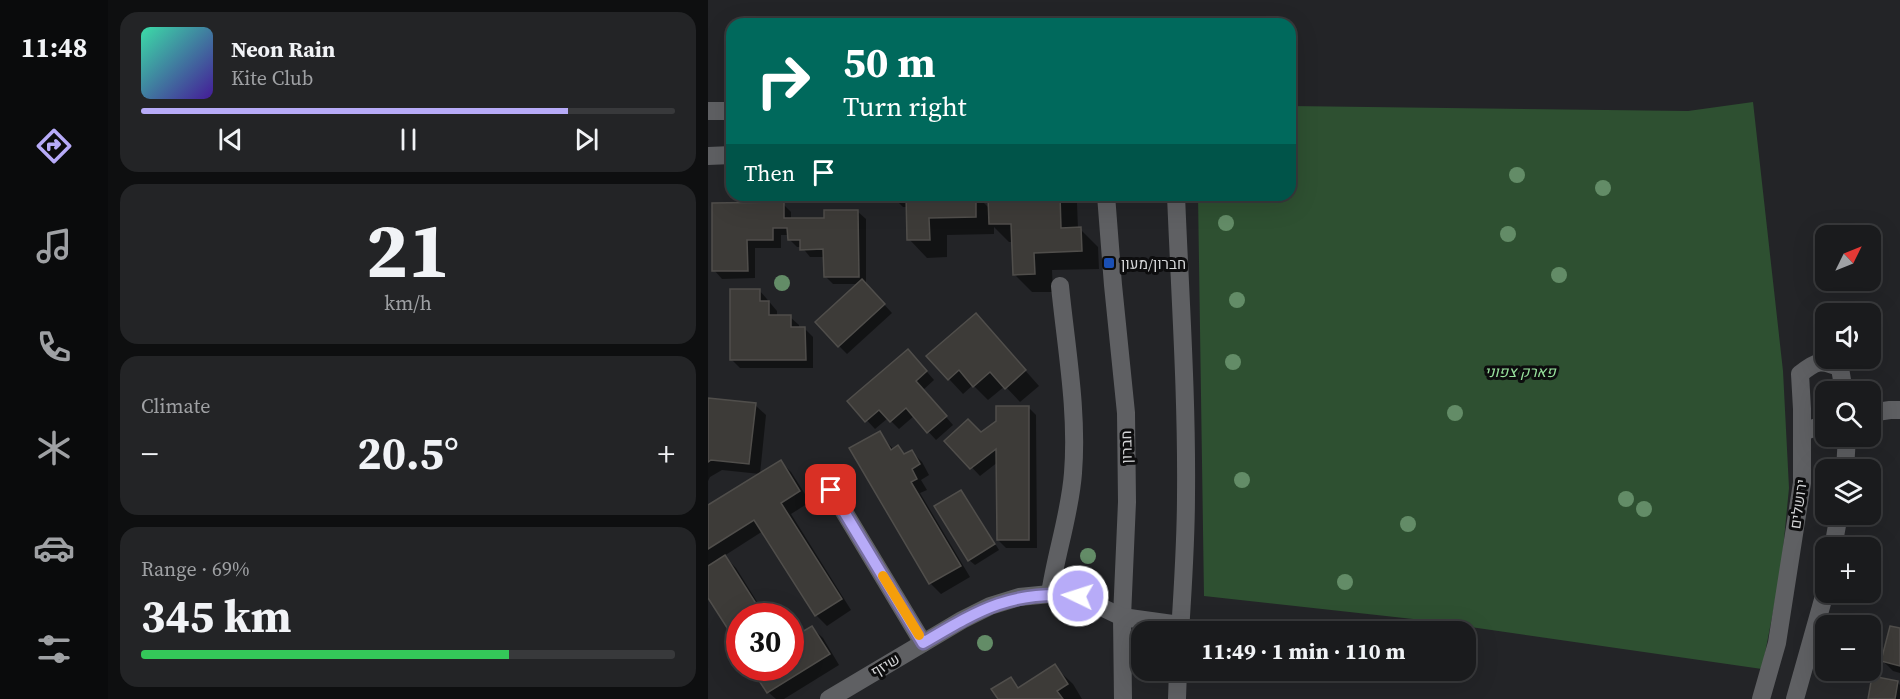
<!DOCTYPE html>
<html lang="en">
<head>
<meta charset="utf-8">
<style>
  body { margin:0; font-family:"Source Serif 4",Heebo,serif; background:#232426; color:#f1f3f6; height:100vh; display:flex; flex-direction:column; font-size:22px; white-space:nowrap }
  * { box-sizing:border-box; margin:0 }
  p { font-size:20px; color:#9fa1a4 }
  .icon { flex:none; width:33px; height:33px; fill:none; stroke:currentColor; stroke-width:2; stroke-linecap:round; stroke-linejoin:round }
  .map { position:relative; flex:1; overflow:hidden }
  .drawer { display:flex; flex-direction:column; gap:12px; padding:12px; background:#0e0f10; width:600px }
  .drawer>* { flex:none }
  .hud { position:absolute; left:18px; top:18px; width:570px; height:183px; border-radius:18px; box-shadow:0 6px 24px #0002,0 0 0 2px #38393b; background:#00695c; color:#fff; overflow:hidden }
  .needle { width:39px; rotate:47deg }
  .buttons { position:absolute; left:1107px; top:225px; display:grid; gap:12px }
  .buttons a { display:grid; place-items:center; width:66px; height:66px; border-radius:12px; background:#1a1b1d; box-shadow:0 6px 24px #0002,0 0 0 2px #38393b; font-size:30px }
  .speed { position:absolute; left:18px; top:603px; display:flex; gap:12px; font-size:30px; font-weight:700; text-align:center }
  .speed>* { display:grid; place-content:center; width:78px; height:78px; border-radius:50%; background:#1a1b1d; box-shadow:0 6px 24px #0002,0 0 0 2px #38393b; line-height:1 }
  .speed .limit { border:9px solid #d22; background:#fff; color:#111 }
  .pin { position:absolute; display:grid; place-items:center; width:51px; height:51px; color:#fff; margin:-26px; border-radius:12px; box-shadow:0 3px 9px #0006 }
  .me { position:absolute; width:66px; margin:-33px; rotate:274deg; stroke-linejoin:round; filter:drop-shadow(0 0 4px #0008) }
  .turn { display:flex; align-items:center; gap:21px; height:126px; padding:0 18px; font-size:27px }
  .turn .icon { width:78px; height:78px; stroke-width:2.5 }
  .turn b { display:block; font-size:42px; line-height:51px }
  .then { display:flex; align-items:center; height:57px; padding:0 18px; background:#0003; gap:12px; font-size:22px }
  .big { font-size:45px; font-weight:700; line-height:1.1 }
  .drawer .widget { flex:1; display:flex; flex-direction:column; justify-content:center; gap:9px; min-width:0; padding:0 21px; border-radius:18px; background:#232426 }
  .drawer .dial { align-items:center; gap:0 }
  .dial b { font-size:78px; line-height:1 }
  .song { display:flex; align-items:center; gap:18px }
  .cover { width:72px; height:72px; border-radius:9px; background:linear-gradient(135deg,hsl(160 70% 55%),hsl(260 70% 35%)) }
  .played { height:6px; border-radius:3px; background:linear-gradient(90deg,#b7abf8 80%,#38393b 80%) }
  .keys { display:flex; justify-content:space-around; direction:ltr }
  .heat { display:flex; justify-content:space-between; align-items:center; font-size:33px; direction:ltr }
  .charge { height:9px; border-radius:4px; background:linear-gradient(90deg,#34c759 69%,#38393b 0) }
  .trip { position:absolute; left:423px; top:621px; width:345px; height:60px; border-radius:18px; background:#1a1b1d; box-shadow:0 6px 24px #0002,0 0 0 2px #38393b; font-weight:700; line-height:60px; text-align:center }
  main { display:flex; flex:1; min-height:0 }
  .dock { display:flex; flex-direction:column; width:108px; justify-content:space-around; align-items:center; background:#0a0b0c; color:#9fa1a4 }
  .dock .icon { width:42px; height:42px }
  .dock .active { color:#b7abf8 }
  .dock b { font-size:27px; color:#f1f3f6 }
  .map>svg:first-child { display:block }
  .green { fill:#2e5031 }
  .shadow { fill:#0007 }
  .building { fill:#3d3b38; stroke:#504e4b; stroke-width:1.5 }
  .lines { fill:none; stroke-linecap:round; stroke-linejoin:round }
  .minor { stroke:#5f6063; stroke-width:18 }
  .tree { fill:#638c67 }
  .route-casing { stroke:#776fa1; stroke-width:15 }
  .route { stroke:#b7abf8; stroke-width:10 }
  .slow { stroke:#f59e0b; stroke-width:10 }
  .transit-dot { fill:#1a4fb4; stroke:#0d0d0e; stroke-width:2 }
  .labels { text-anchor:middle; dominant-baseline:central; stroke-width:6; stroke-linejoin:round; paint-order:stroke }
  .poi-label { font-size:15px; fill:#d4d5d7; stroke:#0d0d0e; text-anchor:start }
  .park-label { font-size:15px; font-style:italic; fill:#97e19c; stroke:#0d0d0e }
  .street-label { font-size:15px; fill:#d4d5d7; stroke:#0d0d0e }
</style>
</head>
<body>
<main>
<nav class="dock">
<b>11:48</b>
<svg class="icon active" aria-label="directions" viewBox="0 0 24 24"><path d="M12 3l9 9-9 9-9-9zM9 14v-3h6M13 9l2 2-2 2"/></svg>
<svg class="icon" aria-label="music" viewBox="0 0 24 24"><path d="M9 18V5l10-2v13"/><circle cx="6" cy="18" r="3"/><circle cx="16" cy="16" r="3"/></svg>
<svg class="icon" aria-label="phone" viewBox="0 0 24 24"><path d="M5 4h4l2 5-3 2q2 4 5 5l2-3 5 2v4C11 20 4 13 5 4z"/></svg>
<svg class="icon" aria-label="climate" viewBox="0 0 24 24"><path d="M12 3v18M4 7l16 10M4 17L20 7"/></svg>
<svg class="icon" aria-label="car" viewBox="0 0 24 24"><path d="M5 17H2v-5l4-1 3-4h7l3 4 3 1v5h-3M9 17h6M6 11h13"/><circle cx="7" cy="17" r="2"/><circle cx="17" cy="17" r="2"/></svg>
<svg class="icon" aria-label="filters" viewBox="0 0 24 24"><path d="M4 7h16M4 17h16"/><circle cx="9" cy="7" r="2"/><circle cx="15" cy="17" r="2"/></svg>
</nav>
<section class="drawer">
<div class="widget">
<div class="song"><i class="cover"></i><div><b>Neon Rain</b><p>Kite Club</p></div></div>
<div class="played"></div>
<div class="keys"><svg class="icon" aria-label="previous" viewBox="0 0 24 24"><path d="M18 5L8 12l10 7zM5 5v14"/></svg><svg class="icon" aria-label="pause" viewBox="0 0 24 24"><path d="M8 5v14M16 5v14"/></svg><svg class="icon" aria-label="next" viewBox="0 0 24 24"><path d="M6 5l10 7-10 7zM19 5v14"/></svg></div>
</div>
<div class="widget dial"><b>21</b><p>km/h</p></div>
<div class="widget"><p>Climate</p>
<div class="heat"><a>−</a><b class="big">20.5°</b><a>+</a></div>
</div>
<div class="widget"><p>Range · 69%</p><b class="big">345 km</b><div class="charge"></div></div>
</section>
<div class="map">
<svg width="1192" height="699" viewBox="0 0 1192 699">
  <rect width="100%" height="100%" fill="#232427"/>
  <!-- green -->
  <path class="green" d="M1045 102 1075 371 1081 488 1073 570 1054 669 714 620 496 596 490 195H582V106L980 111Z"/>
  <!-- shadow -->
  <g class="shadow">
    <path d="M183 195H268L282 209 332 195H362L369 203 370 229H372L390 247 391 269 344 270 345 292H324L306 274 305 242H301L286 227V234L239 235V257L219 258 201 239 200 207H195Z"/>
    <path d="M75 204 83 212V219H117L149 211 158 219V285L184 313 139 354 131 346 151 284H125L117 276V257H102L94 247H89L81 239V235H73V248H47V278L14 279 6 270Z"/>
    <path d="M52 291 69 311V317H82L91 325V329H97L105 337V368H32L24 360Z"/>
    <path d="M268 315 331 386 312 402 297 386 280 400 265 385 255 394 241 379Z"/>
    <path d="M208 359 226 380 215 390 245 425 228 440 206 416 191 429 180 418 167 429 141 401Z"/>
    <path d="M0 400 47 405 58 415 52 474 14 470 2 477 0 481Z"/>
    <path d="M320 407 328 415 329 548H298L290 540V462L272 476 239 441 273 434Z"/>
    <path d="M171 433 186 450 190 447 198 455 203 451 214 462 221 475 213 480 219 490 212 493 262 577 233 594 223 584 143 449Z"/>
    <path d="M73 462 83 472 102 502 83 514 143 610 119 626 108 615 55 531 16 556 28 568 58 616H32L0 595V507Z"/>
    <path d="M253 492 258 497 291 550 267 565 261 560Z"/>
    <path d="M104 628 115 638 131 665 76 699H68L60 692 45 668H82Z"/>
    <path d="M1184 628 1192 630V673L1185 671 1174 660Z"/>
    <path d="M346 666 365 684 374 699H291L302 679 312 688Z"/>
    <path d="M1190 683 1192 685V699H1161Z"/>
  </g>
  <!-- building -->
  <g class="building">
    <path d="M198 195H268V217L221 218 222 240H199Z"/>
    <path d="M330 195H352L353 228 373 227 374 251 326 253 327 274 305 275 303 224H281L280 197Z"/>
    <path d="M76 202V218H116V210H150L151 277H116L115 249 92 250V240H80L79 228H65V240H39L40 271H4V203Z"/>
    <path d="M154 279 177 304 130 347 107 322Z"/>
    <path d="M22 289H52V301H61V315H83V327H97L98 360H22Z"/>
    <path d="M268 313 318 370 297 389 282 372 265 387 251 370 240 380 218 356Z"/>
    <path d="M200 349 219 371 208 381 239 416 219 433 198 408 182 422 171 410 157 422 139 401Z"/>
    <path d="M0 398 48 403 41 464 3 460 0 462Z"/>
    <path d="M288 406H321V540H289L288 449 262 469 236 441 260 419 273 432 288 421Z"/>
    <path d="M172 431 183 450 190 445 196 454 204 450 212 464 204 469 209 479 203 482 253 566 221 584 141 448Z"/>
    <path d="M73 460 92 491 73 503 134 599 107 616 46 520 0 549V505Z"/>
    <path d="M253 490 287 544 260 561 226 506Z"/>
    <path d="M17 555 56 616H32V648L0 598V566Z"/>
    <path d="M104 626 122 654 59 693 43 668H82V639Z"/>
    <path d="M1182 626 1192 628V666L1173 661Z"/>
    <path d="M347 664 360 684 349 691 355 699H290L283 689 303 677 310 688Z"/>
    <path d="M1164 676 1190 681 1187 699H1160Z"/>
  </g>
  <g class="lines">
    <!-- minor -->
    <g class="minor">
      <path d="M0 111H24"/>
      <path d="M0 156 24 155"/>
      <path d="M398 195 405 285 418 413 419 502 414 617 415 699"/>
      <path d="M468 195C472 295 479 395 478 495 478 541 475 586 472 632"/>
      <path d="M1162 413 1182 410H1192"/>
      <path d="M1094 432 1118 424"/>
      <path d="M1137 470 1139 436"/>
      <path d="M123 490 215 643"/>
      <path d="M1125 548 1131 514"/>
      <path d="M342 594C348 553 362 514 365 473 370 411 358 347 352 286"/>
      <path d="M121 699 254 620 282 606 311 597 342 594 370 596 414 617 472 625"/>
      <path d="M469 699 470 670"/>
      <path d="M1053 699 1069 643 1094 483V409L1092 374C1108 361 1113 359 1132 368L1136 392"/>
      <path d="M1087 699 1118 589"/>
    </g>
  </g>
  <!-- trees -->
  <g class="tree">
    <circle cx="809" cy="175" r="8"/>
    <circle cx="895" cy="188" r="8"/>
    <circle cx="518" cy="223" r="8"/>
    <circle cx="800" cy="234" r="8"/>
    <circle cx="851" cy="275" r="8"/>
    <circle cx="74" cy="283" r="8"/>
    <circle cx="529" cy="300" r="8"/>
    <circle cx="525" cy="362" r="8"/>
    <circle cx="747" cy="413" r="8"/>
    <circle cx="534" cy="480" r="8"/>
    <circle cx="918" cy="499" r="8"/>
    <circle cx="936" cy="509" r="8"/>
    <circle cx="700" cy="524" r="8"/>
    <circle cx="380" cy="556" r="8"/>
    <circle cx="637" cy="582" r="8"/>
    <circle cx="277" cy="643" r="8"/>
  </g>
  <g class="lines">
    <defs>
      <path id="route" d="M123 490 215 643C271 610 303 590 370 596"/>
    </defs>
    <!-- route casing -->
    <use href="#route" class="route-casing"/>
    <!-- route -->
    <use href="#route" class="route"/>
    <!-- slow -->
    <path class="slow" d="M175 576 211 635"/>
  </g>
  <!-- markers -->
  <rect class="transit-dot" x="395" y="257" width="12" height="12" rx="3"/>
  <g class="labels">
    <!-- poi labels -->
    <g class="poi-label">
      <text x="413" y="263">חברון/מעון</text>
    </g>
    <!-- park labels -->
    <g class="park-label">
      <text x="812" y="371">פארק צפוני</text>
    </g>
    <!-- street labels -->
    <g class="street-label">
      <text transform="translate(418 447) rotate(-91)">חברון</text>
      <text transform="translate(1090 504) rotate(-82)">ירושלים</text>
      <text transform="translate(177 665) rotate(-31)">שיזף</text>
    </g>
  </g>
</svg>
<div class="buttons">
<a><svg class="needle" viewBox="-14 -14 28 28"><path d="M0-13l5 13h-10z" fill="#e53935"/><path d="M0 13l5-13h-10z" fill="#9fa1a4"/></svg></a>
<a><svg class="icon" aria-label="sound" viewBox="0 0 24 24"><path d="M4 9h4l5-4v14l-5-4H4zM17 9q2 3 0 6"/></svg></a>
<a><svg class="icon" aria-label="search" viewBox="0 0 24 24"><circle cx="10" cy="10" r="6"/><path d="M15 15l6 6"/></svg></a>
<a><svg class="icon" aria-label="layers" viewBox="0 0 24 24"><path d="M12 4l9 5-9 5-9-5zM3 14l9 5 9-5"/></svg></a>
<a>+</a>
<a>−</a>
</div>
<div class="speed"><div class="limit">30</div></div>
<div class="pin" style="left:123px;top:490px;background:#d93025"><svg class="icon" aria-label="arrive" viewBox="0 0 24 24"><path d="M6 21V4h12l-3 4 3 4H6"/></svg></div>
<svg class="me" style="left:370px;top:596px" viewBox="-20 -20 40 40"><circle r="17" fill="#b7abf8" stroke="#fff" stroke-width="3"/><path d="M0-11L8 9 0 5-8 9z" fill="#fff"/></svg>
<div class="trip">11:49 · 1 min · 110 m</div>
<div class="hud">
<div class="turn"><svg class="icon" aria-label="right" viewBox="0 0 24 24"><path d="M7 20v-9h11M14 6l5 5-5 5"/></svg><div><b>50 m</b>Turn right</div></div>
<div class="then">Then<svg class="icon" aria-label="arrive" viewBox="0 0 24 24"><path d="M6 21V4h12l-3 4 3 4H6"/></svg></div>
</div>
</div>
</main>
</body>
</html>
